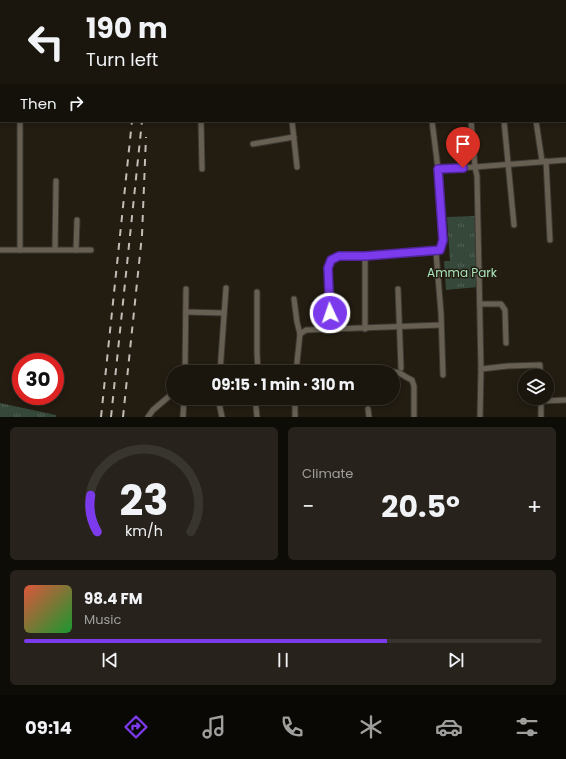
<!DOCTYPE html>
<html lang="en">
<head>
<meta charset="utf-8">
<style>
  body { margin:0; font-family:Poppins,sans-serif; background:#27221b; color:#f1f3f6; height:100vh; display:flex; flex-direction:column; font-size:15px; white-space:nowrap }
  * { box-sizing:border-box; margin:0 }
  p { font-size:13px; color:#9f9f9d }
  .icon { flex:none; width:22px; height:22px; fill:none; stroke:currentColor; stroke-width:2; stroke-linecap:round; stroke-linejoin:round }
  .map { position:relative; height:417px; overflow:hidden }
  .drawer { display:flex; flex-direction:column; gap:10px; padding:10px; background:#0e0c07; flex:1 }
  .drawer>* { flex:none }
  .top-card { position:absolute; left:0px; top:0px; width:566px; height:122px; box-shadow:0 2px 6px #0003,0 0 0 1px #38342e; background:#1a150d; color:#f1f3f6; overflow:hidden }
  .fabs { position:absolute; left:518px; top:369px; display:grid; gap:8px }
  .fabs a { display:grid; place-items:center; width:36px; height:36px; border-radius:50%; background:#1a150d; box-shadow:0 2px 6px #0003,0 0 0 1px #38342e; font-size:20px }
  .speed { position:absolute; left:12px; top:353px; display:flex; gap:8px; font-size:20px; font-weight:700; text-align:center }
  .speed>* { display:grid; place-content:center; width:52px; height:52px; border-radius:50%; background:#1a150d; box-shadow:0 2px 6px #0003,0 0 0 1px #38342e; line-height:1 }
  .speed .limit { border:6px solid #d22; background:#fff; color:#111 }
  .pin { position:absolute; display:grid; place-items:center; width:34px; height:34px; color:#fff; margin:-41px -17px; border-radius:50% 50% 50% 0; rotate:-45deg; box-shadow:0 0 4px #0007 }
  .pin .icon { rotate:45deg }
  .me { position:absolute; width:44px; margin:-22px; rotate:357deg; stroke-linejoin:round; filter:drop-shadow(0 0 3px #0008) }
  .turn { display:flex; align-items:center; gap:14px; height:84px; padding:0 20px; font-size:18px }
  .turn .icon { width:52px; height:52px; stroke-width:2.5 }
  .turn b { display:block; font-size:28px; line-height:34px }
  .then { display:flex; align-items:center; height:38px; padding:0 20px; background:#0003; gap:8px; font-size:15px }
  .big { font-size:30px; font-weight:700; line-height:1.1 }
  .drawer .tile { flex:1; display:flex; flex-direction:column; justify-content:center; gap:6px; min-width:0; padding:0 14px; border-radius:6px; background:#27221b }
  .drawer .dial { align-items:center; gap:0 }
  .dial svg { height:104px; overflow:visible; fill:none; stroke:#38342e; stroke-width:7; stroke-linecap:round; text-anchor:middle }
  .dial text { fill:#f1f3f6; stroke:none }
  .song { display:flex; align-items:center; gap:12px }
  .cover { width:48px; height:48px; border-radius:6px; background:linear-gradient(135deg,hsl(10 70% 55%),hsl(130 70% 35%)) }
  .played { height:4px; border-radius:2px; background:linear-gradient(90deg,#7c3aed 70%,#38342e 70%) }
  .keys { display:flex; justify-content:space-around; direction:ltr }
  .heat { display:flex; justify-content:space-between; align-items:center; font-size:22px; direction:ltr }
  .drawer .tiles { flex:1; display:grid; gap:10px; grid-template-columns:1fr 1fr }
  .tile:last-child { grid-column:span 2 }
  .trip { position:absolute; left:166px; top:365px; width:234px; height:40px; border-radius:20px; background:#1a150d; box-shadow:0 2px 6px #0003,0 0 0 1px #38342e; font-weight:700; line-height:40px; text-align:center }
  .tab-bar { display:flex; height:64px; justify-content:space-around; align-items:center; background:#0a0805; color:#9f9f9d }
  .tab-bar .icon { width:28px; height:28px }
  .tab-bar .current { color:#7c3aed }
  .tab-bar b { font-size:18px; color:#f1f3f6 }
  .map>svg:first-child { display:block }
  .grass { fill:url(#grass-tufts) }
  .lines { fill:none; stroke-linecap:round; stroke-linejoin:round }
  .street-casing { stroke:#3d3832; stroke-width:7 }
  .secondary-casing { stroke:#3d3832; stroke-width:9 }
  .street { stroke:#665f52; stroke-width:5 }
  .secondary { stroke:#665f52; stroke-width:7 }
  .rail { stroke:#c2bdb6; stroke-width:2; stroke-dasharray:7 7; stroke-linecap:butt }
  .route-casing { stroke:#51269a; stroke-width:10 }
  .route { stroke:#7c3aed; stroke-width:7 }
  .labels { text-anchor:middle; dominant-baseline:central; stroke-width:3; stroke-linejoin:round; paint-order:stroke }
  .park-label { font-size:12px; fill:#aae4ba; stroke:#221c11 }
</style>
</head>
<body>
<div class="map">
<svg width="566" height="417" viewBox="0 0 566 417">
  <defs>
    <pattern id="grass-tufts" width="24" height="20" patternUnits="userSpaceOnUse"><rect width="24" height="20" fill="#35483a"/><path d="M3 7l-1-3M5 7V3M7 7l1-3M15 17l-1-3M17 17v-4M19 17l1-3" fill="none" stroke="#526255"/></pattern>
  </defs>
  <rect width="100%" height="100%" fill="#221c11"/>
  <!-- grass -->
  <g class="grass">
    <path d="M475 216 478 287 446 290 444 261H450L447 217Z"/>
    <path d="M0 403 56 415V417H0Z"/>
  </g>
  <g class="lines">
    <defs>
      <g id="street">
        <path d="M38 0V1"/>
        <path d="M224 0V1"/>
        <path d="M282 0V1"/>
        <path d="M365 0V1"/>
        <path d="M419 0V1"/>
        <path d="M455 0V1"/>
        <path d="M0 70H1"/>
        <path d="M0 110H1"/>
        <path d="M201 121 202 169"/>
        <path d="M292 121 297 167"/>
        <path d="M432 121 438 169 475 167 477 176 481 369 480 417"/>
        <path d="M471 121 475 167 566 160"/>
        <path d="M504 121 514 225"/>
        <path d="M536 121 542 161"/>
        <path d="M253 144 294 137"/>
        <path d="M546 161 550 240"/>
        <path d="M55 249 56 181"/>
        <path d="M0 250H91"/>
        <path d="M20 250V121"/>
        <path d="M76 250 77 220"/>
        <path d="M436 252 441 313 443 375"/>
        <path d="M365 256V329"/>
        <path d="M398 289 401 368"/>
        <path d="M257 292V353L258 372"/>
        <path d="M294 299 297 322 300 334"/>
        <path d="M480 304H501L505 310 506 343"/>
        <path d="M186 312 224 313"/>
        <path d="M326 329 330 313 328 268 331 260 339 256H365L436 252 440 250 443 240 438 169"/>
        <path d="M481 369 508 366 540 365V376"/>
        <path d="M185 372 186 289"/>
        <path d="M220 372 226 288"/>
        <path d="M296 372 300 334 306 330 441 325"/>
        <path d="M386 372C403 371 398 374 412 380L414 386V417"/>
        <path d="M218 398 222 417"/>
        <path d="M541 398V417"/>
        <path d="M541 401 566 400"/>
        <path d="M256 407 257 417"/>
        <path d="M368 409 369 417"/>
        <path d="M148 417 153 410 173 393"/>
        <path d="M183 417 184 398"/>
        <path d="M295 417V398"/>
      </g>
      <g id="secondary">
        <path d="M247 0 256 1"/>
        <path d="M401 1 410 0"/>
        <path d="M0 4H1"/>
      </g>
    </defs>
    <!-- street casing -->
    <use href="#street" class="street-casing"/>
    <!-- secondary casing -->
    <use href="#secondary" class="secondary-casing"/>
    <!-- street -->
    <use href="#street" class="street"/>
    <!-- secondary -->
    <use href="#secondary" class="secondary"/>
    <!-- rail -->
    <g class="rail">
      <path d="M145 1V0"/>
      <path d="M154 1V0"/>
      <path d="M101 417 132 121"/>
      <path d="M111 417 142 121"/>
      <path d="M123 417 142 235 146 137"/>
    </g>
  </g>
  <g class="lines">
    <defs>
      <path id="route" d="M330 313 328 268 331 260 339 256H365L440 250 443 240 438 169 463 168"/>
    </defs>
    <!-- route casing -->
    <use href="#route" class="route-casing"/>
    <!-- route -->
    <use href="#route" class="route"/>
  </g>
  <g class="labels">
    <!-- park labels -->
    <g class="park-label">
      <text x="462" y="272">Amma Park</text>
    </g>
  </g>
</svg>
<div class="fabs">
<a><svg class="icon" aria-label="layers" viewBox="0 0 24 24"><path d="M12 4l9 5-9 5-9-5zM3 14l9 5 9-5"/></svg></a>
</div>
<div class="speed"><div class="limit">30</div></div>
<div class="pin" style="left:463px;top:168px;background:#d93025"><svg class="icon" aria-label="arrive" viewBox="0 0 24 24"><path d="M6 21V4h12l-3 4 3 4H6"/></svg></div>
<svg class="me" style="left:330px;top:313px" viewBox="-20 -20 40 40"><circle r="17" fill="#7c3aed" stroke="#fff" stroke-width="3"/><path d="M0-11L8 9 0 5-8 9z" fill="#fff"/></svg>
<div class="trip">09:15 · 1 min · 310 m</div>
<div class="top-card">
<div class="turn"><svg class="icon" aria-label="left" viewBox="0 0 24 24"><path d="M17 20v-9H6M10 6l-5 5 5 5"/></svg><div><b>190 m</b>Turn left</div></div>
<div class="then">Then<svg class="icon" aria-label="right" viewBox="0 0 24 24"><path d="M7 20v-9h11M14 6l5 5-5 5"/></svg></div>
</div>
</div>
<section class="drawer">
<div class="tiles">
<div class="tile dial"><svg viewBox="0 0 100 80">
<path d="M14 69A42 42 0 1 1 86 69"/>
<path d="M14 69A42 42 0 0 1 9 41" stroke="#7c3aed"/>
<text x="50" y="56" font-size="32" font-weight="700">23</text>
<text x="50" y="72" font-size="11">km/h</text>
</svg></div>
<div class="tile"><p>Climate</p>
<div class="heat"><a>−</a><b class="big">20.5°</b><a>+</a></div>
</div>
<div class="tile">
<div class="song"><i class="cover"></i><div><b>98.4 FM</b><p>Music</p></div></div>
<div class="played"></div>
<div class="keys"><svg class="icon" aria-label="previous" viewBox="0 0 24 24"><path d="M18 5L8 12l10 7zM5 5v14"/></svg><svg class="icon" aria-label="pause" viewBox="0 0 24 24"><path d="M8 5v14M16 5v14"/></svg><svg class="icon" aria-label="next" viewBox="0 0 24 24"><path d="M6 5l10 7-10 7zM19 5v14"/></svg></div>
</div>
</div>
</section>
<nav class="tab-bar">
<b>09:14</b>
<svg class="icon current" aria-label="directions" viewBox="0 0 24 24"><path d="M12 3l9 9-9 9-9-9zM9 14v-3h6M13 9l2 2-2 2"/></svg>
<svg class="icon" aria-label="music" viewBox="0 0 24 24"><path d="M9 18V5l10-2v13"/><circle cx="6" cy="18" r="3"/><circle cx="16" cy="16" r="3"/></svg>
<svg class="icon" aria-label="phone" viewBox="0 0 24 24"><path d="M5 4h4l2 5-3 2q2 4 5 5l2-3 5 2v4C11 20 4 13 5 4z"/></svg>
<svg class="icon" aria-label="climate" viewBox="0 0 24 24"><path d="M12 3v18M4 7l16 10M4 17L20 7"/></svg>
<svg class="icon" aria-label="car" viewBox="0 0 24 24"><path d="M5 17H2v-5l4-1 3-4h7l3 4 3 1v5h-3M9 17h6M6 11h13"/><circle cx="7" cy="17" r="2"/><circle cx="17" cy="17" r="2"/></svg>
<svg class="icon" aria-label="filters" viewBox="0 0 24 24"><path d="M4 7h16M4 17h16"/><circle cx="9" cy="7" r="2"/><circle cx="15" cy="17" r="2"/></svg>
</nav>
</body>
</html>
